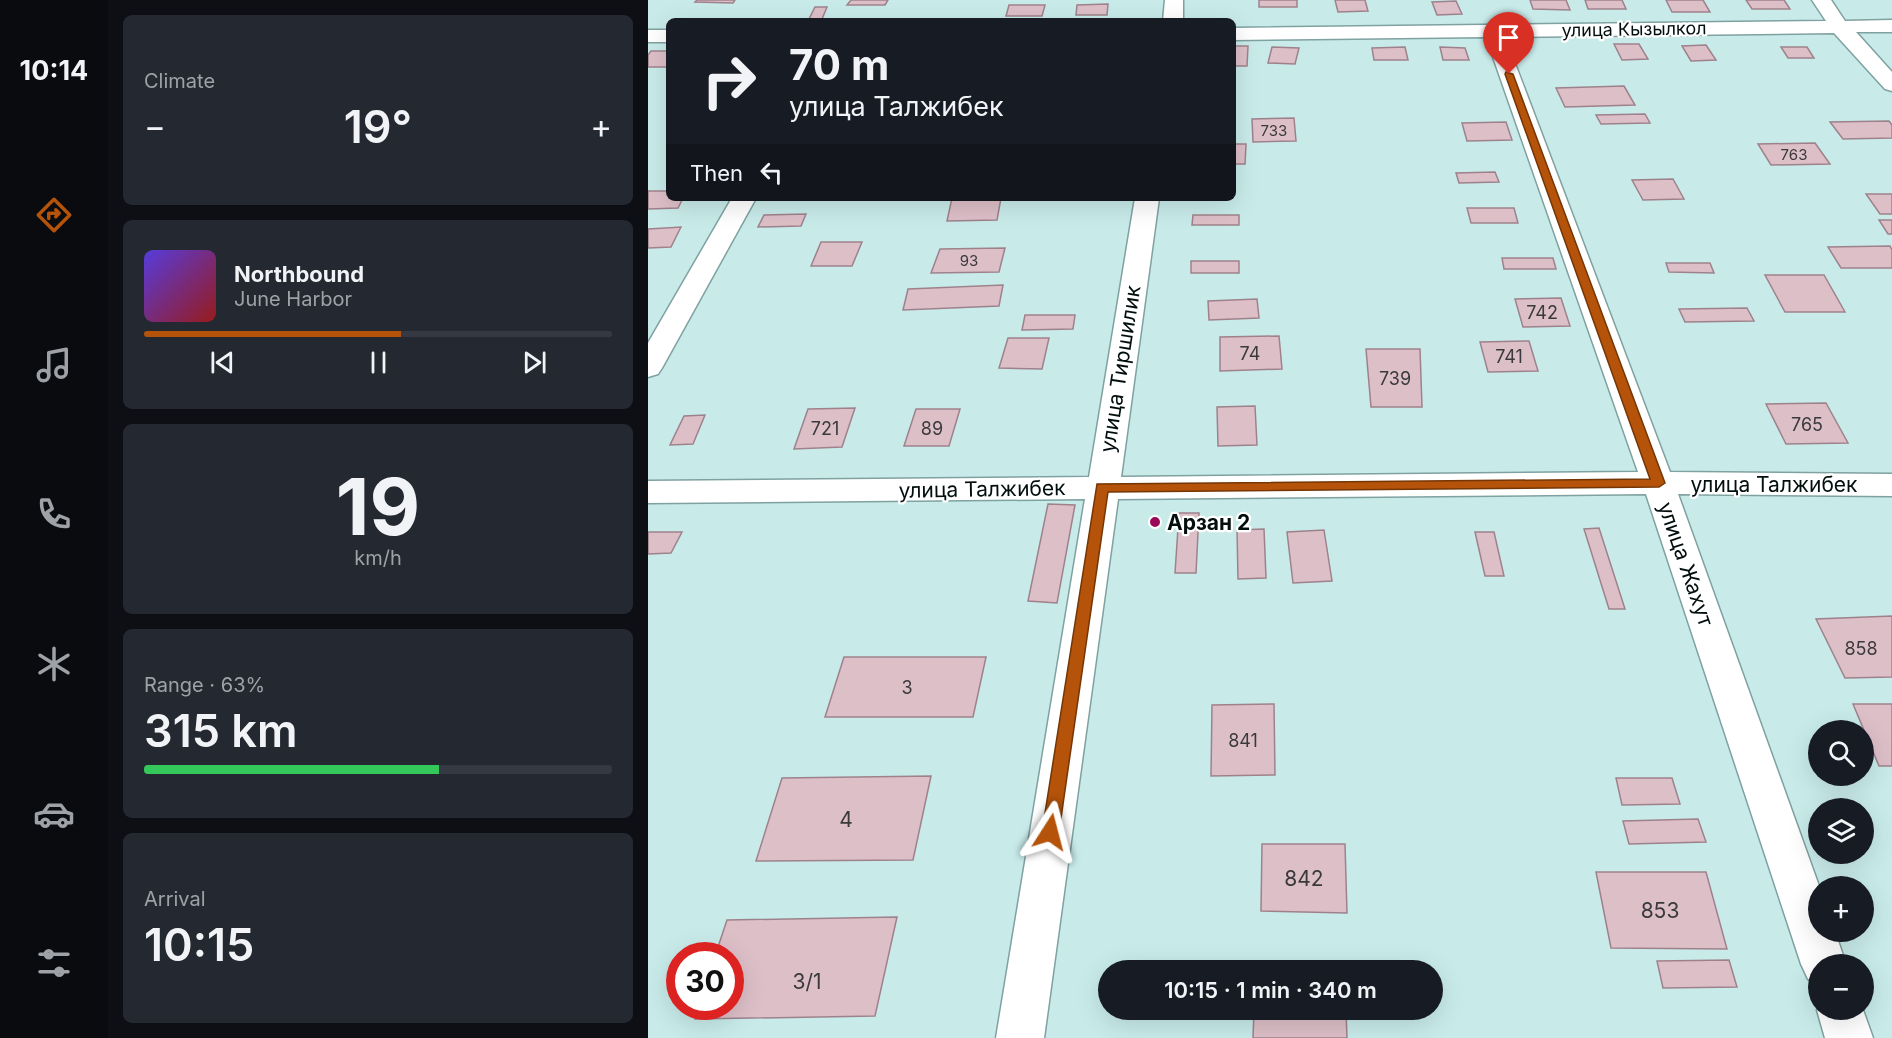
<!DOCTYPE html>
<html lang="en">
<head>
<meta charset="utf-8">
<style>
  body { margin:0; font-family:Inter,sans-serif; background:#242831; color:#f1f3f6; height:100vh; display:flex; flex-direction:column; font-size:22px; white-space:nowrap }
  * { box-sizing:border-box; margin:0 }
  p { font-size:20px; color:#9ea1a6 }
  .icon { flex:none; width:33px; height:33px; fill:none; stroke:currentColor; stroke-width:2; stroke-linecap:round; stroke-linejoin:round }
  .map { position:relative; flex:1; overflow:hidden }
  .sheet { display:flex; flex-direction:column; gap:15px; padding:15px; background:#0d0f14; width:540px }
  .sheet>* { flex:none }
  .hud { position:absolute; left:18px; top:18px; width:570px; height:183px; border-radius:9px; box-shadow:0 6px 24px #0002; background:#171b24; color:#f1f3f6; overflow:hidden }
  .fabs { position:absolute; left:1160px; top:720px; display:grid; gap:12px }
  .fabs a { display:grid; place-items:center; width:66px; height:66px; border-radius:50%; background:#171b24; box-shadow:0 6px 24px #0002; font-size:30px }
  .speed { position:absolute; left:18px; top:942px; display:flex; gap:12px; font-size:30px; font-weight:700; text-align:center }
  .speed>* { display:grid; place-content:center; width:78px; height:78px; border-radius:50%; background:#171b24; box-shadow:0 6px 24px #0002; line-height:1 }
  .speed .limit { border:9px solid #d22; background:#fff; color:#111 }
  .pin { position:absolute; display:grid; place-items:center; width:51px; height:51px; color:#fff; margin:-62px -26px; border-radius:50% 50% 50% 0; rotate:-45deg; box-shadow:0 0 6px #0007 }
  .pin .icon { rotate:45deg }
  .me { position:absolute; width:66px; margin:-33px; rotate:9deg; stroke-linejoin:round; filter:drop-shadow(0 0 4px #0008) }
  .turn { display:flex; align-items:center; gap:21px; height:126px; padding:0 24px; font-size:27px }
  .turn .icon { width:78px; height:78px; stroke-width:2.5 }
  .turn b { display:block; font-size:42px; line-height:51px }
  .then { display:flex; align-items:center; height:57px; padding:0 24px; background:#0003; gap:12px; font-size:22px }
  .big { font-size:45px; font-weight:600; line-height:1.1 }
  .sheet .card { flex:1; display:flex; flex-direction:column; justify-content:center; gap:9px; min-width:0; padding:0 21px; border-radius:9px; background:#242831 }
  .sheet .dial { align-items:center; gap:0 }
  .dial b { font-size:78px; line-height:1 }
  .song { display:flex; align-items:center; gap:18px }
  .cover { width:72px; height:72px; border-radius:9px; background:linear-gradient(135deg,hsl(250 70% 55%),hsl(0 70% 35%)) }
  .played { height:6px; border-radius:3px; background:linear-gradient(90deg,#b45309 55%,#363941 55%) }
  .keys { display:flex; justify-content:space-around; direction:ltr }
  .heat { display:flex; justify-content:space-between; align-items:center; font-size:33px; direction:ltr }
  .charge { height:9px; border-radius:4px; background:linear-gradient(90deg,#34c759 63%,#363941 0) }
  .trip { position:absolute; left:450px; top:960px; width:345px; height:60px; border-radius:30px; background:#171b24; box-shadow:0 6px 24px #0002; font-weight:600; line-height:60px; text-align:center }
  main { display:flex; flex:1; min-height:0 }
  .tabs { display:flex; flex-direction:column; width:108px; justify-content:space-around; align-items:center; background:#090b0e; color:#9ea1a6 }
  .tabs .icon { width:42px; height:42px }
  .tabs .on { color:#b45309 }
  .tabs b { font-size:27px; color:#f1f3f6 }
  .map>svg:first-child { display:block }
  .building { fill:#ddbfc8; stroke:#9e828b; stroke-width:1.5 }
  .lines { fill:none; stroke-linecap:round; stroke-linejoin:round }
  .minor-casing { stroke:#7fa1a0; stroke-width:3 }
  .minor { fill:#fff; fill-rule:evenodd }
  .route { fill:#b45309; stroke:#753606; stroke-width:1.5 }
  .poi-dot { fill:#9b0858; stroke:#fff; stroke-width:2 }
  .labels { text-anchor:middle; dominant-baseline:central; stroke-width:4.5; stroke-linejoin:round; paint-order:stroke }
  .far-number-label { font-size:15px; fill:#3a3a3c }
  .far-street-label { font-size:18px; fill:#030e0e; stroke:#fff }
  .number-label { font-size:18px; fill:#3a3a3c }
  .street-label { font-size:21px; fill:#030e0e; stroke:#fff }
  .poi-label { font-size:21px; font-weight:bold; fill:#030e0e; stroke:#fff; text-anchor:start }
  .near-number-label { font-size:21px; fill:#3a3a3c }
</style>
</head>
<body>
<main>
<nav class="tabs">
<b>10:14</b>
<svg class="icon on" aria-label="directions" viewBox="0 0 24 24"><path d="M12 3l9 9-9 9-9-9zM9 14v-3h6M13 9l2 2-2 2"/></svg>
<svg class="icon" aria-label="music" viewBox="0 0 24 24"><path d="M9 18V5l10-2v13"/><circle cx="6" cy="18" r="3"/><circle cx="16" cy="16" r="3"/></svg>
<svg class="icon" aria-label="phone" viewBox="0 0 24 24"><path d="M5 4h4l2 5-3 2q2 4 5 5l2-3 5 2v4C11 20 4 13 5 4z"/></svg>
<svg class="icon" aria-label="climate" viewBox="0 0 24 24"><path d="M12 3v18M4 7l16 10M4 17L20 7"/></svg>
<svg class="icon" aria-label="car" viewBox="0 0 24 24"><path d="M5 17H2v-5l4-1 3-4h7l3 4 3 1v5h-3M9 17h6M6 11h13"/><circle cx="7" cy="17" r="2"/><circle cx="17" cy="17" r="2"/></svg>
<svg class="icon" aria-label="filters" viewBox="0 0 24 24"><path d="M4 7h16M4 17h16"/><circle cx="9" cy="7" r="2"/><circle cx="15" cy="17" r="2"/></svg>
</nav>
<section class="sheet">
<div class="card"><p>Climate</p>
<div class="heat"><a>−</a><b class="big">19°</b><a>+</a></div>
</div>
<div class="card">
<div class="song"><i class="cover"></i><div><b>Northbound</b><p>June Harbor</p></div></div>
<div class="played"></div>
<div class="keys"><svg class="icon" aria-label="previous" viewBox="0 0 24 24"><path d="M18 5L8 12l10 7zM5 5v14"/></svg><svg class="icon" aria-label="pause" viewBox="0 0 24 24"><path d="M8 5v14M16 5v14"/></svg><svg class="icon" aria-label="next" viewBox="0 0 24 24"><path d="M6 5l10 7-10 7zM19 5v14"/></svg></div>
</div>
<div class="card dial"><b>19</b><p>km/h</p></div>
<div class="card"><p>Range · 63%</p><b class="big">315 km</b><div class="charge"></div></div>
<div class="card"><p>Arrival</p><b class="big">10:15</b></div>
</section>
<div class="map">
<svg width="1244" height="1038" viewBox="0 0 1244 1038">
  <rect width="100%" height="100%" fill="#c8ebea"/>
  <!-- building -->
  <g class="building">
    <path d="M49 0H87L85 3 47 2Z"/>
    <path d="M203 0H240L237 5H199Z"/>
    <rect x="611" y="0" width="38" height="7"/>
    <path d="M687 0H717L720 11 690 12Z"/>
    <path d="M882 0H918L922 10 885 9Z"/>
    <path d="M937 0H974L978 9H940Z"/>
    <path d="M1018 0H1055L1062 12H1024Z"/>
    <path d="M1098 0H1136L1142 9H1104Z"/>
    <path d="M808 1 814 14 789 15 784 2Z"/>
    <path d="M460 4 459 15H428L429 5Z"/>
    <path d="M361 5H397L394 16H358Z"/>
    <path d="M167 7H179L174 19H161Z"/>
    <path d="M966 44H991L1000 59 974 60Z"/>
    <path d="M1058 45 1068 60 1043 61 1034 46Z"/>
    <path d="M585 46H600L599 66H585Z"/>
    <path d="M624 47 651 48 647 64 620 63Z"/>
    <path d="M757 47 760 60H726L724 48Z"/>
    <path d="M792 47 817 48 821 60H795Z"/>
    <path d="M1133 47H1159L1166 58H1140Z"/>
    <path d="M3 51H21V67H0V55Z"/>
    <path d="M976 86 987 105 917 107 908 88Z"/>
    <path d="M997 114 1002 123 953 124 948 115Z"/>
    <path d="M646 118 648 141 605 142 604 119Z"/>
    <path d="M1241 121 1244 125V138L1195 139 1182 122Z"/>
    <path d="M858 122 864 140 819 141 814 123Z"/>
    <path d="M1167 143 1182 164 1123 165 1110 144Z"/>
    <path d="M585 144H598L597 164H585Z"/>
    <path d="M847 172 851 182 811 183 808 173Z"/>
    <path d="M1025 179 1036 199 995 200 984 180Z"/>
    <path d="M0 191H21V198H35L30 208 0 209Z"/>
    <path d="M1218 194H1244V214H1232Z"/>
    <path d="M304 198H353L349 220 299 221Z"/>
    <path d="M819 208H866L870 223H823Z"/>
    <path d="M158 214 153 226 110 227 116 215Z"/>
    <path d="M545 215H591V225H544Z"/>
    <path d="M1231 220H1244V234H1240Z"/>
    <path d="M33 227 23 247 0 248V229Z"/>
    <path d="M173 242H214L204 266H163Z"/>
    <path d="M1242 246 1244 250V268H1193L1180 247Z"/>
    <path d="M357 248 351 272 283 273 292 249Z"/>
    <path d="M854 258H905L908 269H856Z"/>
    <rect x="543" y="261" width="48" height="12"/>
    <path d="M1018 263H1062L1066 273 1021 272Z"/>
    <path d="M1117 275H1176L1197 312H1137Z"/>
    <path d="M355 285 351 306 255 310 260 289Z"/>
    <path d="M913 298 922 326 875 327 867 299Z"/>
    <path d="M609 299 611 318 561 320 560 301Z"/>
    <path d="M1099 308 1106 321 1037 322 1031 309Z"/>
    <path d="M377 315H427L425 329 374 330Z"/>
    <path d="M631 336 634 369 572 371V337Z"/>
    <path d="M360 338H401L394 369 351 368Z"/>
    <path d="M881 341 890 371 840 372 832 342Z"/>
    <path d="M718 349H772L774 407H723Z"/>
    <path d="M1178 403 1200 443 1138 444 1118 404Z"/>
    <path d="M607 406 609 445 570 446 569 407Z"/>
    <path d="M207 408 194 447 146 449 160 409Z"/>
    <path d="M268 409H312L301 446H256Z"/>
    <path d="M57 415 45 444 22 445 36 416Z"/>
    <path d="M400 504 427 505 409 603 380 601Z"/>
    <path d="M531 513H551L548 573H527Z"/>
    <path d="M951 528 977 609H961L936 529Z"/>
    <path d="M616 529 618 578 590 579 589 530Z"/>
    <path d="M676 530 684 581 645 583 639 532Z"/>
    <path d="M0 532H34L23 553 0 554Z"/>
    <path d="M827 532H846L856 576H837Z"/>
    <path d="M1244 616V677L1197 678 1168 619Z"/>
    <path d="M196 657H338L325 717H177Z"/>
    <path d="M626 704 627 775 563 776 564 705Z"/>
    <path d="M1205 704H1244V766H1231Z"/>
    <path d="M283 776 265 860 108 861 134 778Z"/>
    <path d="M968 778H1024L1032 804 974 805Z"/>
    <path d="M1050 819 1058 842 981 844 975 821Z"/>
    <path d="M614 844H697L699 913 613 911Z"/>
    <path d="M948 872H1058L1079 949 963 948Z"/>
    <path d="M249 917 227 1016 47 1019 51 1006H82V956H67L79 920Z"/>
    <path d="M1081 960 1089 987 1015 988 1009 961Z"/>
    <path d="M606 1010H698L699 1038H605Z"/>
  </g>
  <g class="lines">
    <defs>
      <g id="minor">
        <path d="M517 0H535V21H515Z"/>
        <path d="M1164 0H1183L1197 21 1244 20V32H1208L1244 72V91L1237 89 1186 33 857 37 1022 472 1244 474V496L1030 494 1171 886 1170 932H1187L1198 964H1170V983L1160 979 1153 964 998 494 470 499 396 1038H348L437 499 0 503V481L441 477 487 198H511L473 477 990 472 838 37 585 40V28L1178 21Z"/>
        <rect x="0" y="30" width="21" height="12"/>
        <path d="M84 198H108L14 368 10 374 0 377V343Z"/>
        <path d="M1170 1007V1010H1215L1225 1038H1177L1169 1010Z"/>
      </g>
    </defs>
    <!-- minor casing -->
    <use href="#minor" class="minor-casing"/>
    <!-- minor -->
    <use href="#minor" class="minor"/>
  </g>
  <!-- route -->
  <path class="route" d="M858 72 865 74 1017 483 1011 487 460 492 411 832 408 837 402 839 396 837 394 832 449 484 1002 479 857 74Z"/>
  <!-- markers -->
  <circle class="poi-dot" cx="507" cy="522" r="6"/>
  <g class="labels">
    <!-- far-number labels -->
    <g class="far-number-label">
      <text x="626" y="130">733</text>
      <text x="1146" y="154">763</text>
      <text x="321" y="260">93</text>
    </g>
    <!-- far-street labels -->
    <g class="far-street-label">
      <text transform="translate(986 29) rotate(-1)">улица Кызылкол</text>
    </g>
    <!-- number labels -->
    <g class="number-label">
      <text x="894" y="312">742</text>
      <text x="602" y="353">74</text>
      <text x="861" y="356">741</text>
      <text x="747" y="378">739</text>
      <text x="1159" y="424">765</text>
      <text x="177" y="428">721</text>
      <text x="284" y="428">89</text>
      <text x="1213" y="648">858</text>
      <text x="259" y="687">3</text>
      <text x="595" y="740">841</text>
    </g>
    <!-- street labels -->
    <g class="street-label">
      <text transform="translate(472 369) rotate(-81)">улица Тиршилик</text>
      <text x="1126" y="484">улица Талжибек</text>
      <text transform="translate(334 489) rotate(-1)">улица Талжибек</text>
      <text transform="translate(1038 564) rotate(71)">улица Жахут</text>
    </g>
    <!-- poi labels -->
    <g class="poi-label">
      <text x="519" y="522">Арзан 2</text>
    </g>
    <!-- near-number labels -->
    <g class="near-number-label">
      <text x="198" y="819">4</text>
      <text x="656" y="878">842</text>
      <text x="1012" y="910">853</text>
      <text x="159" y="981">3/1</text>
    </g>
  </g>
</svg>
<div class="fabs">
<a><svg class="icon" aria-label="search" viewBox="0 0 24 24"><circle cx="10" cy="10" r="6"/><path d="M15 15l6 6"/></svg></a>
<a><svg class="icon" aria-label="layers" viewBox="0 0 24 24"><path d="M12 4l9 5-9 5-9-5zM3 14l9 5 9-5"/></svg></a>
<a>+</a>
<a>−</a>
</div>
<div class="speed"><div class="limit">30</div></div>
<div class="pin" style="left:861px;top:74px;background:#d93025"><svg class="icon" aria-label="arrive" viewBox="0 0 24 24"><path d="M6 21V4h12l-3 4 3 4H6"/></svg></div>
<svg class="me" style="left:402px;top:832px" viewBox="-20 -20 40 40"><path d="M0-17L14 15 0 8-14 15z" fill="#b45309" stroke="#fff" stroke-width="4"/></svg>
<div class="trip">10:15 · 1 min · 340 m</div>
<div class="hud">
<div class="turn"><svg class="icon" aria-label="right" viewBox="0 0 24 24"><path d="M7 20v-9h11M14 6l5 5-5 5"/></svg><div><b>70 m</b>улица Талжибек</div></div>
<div class="then">Then<svg class="icon" aria-label="left" viewBox="0 0 24 24"><path d="M17 20v-9H6M10 6l-5 5 5 5"/></svg></div>
</div>
</div>
</main>
</body>
</html>
